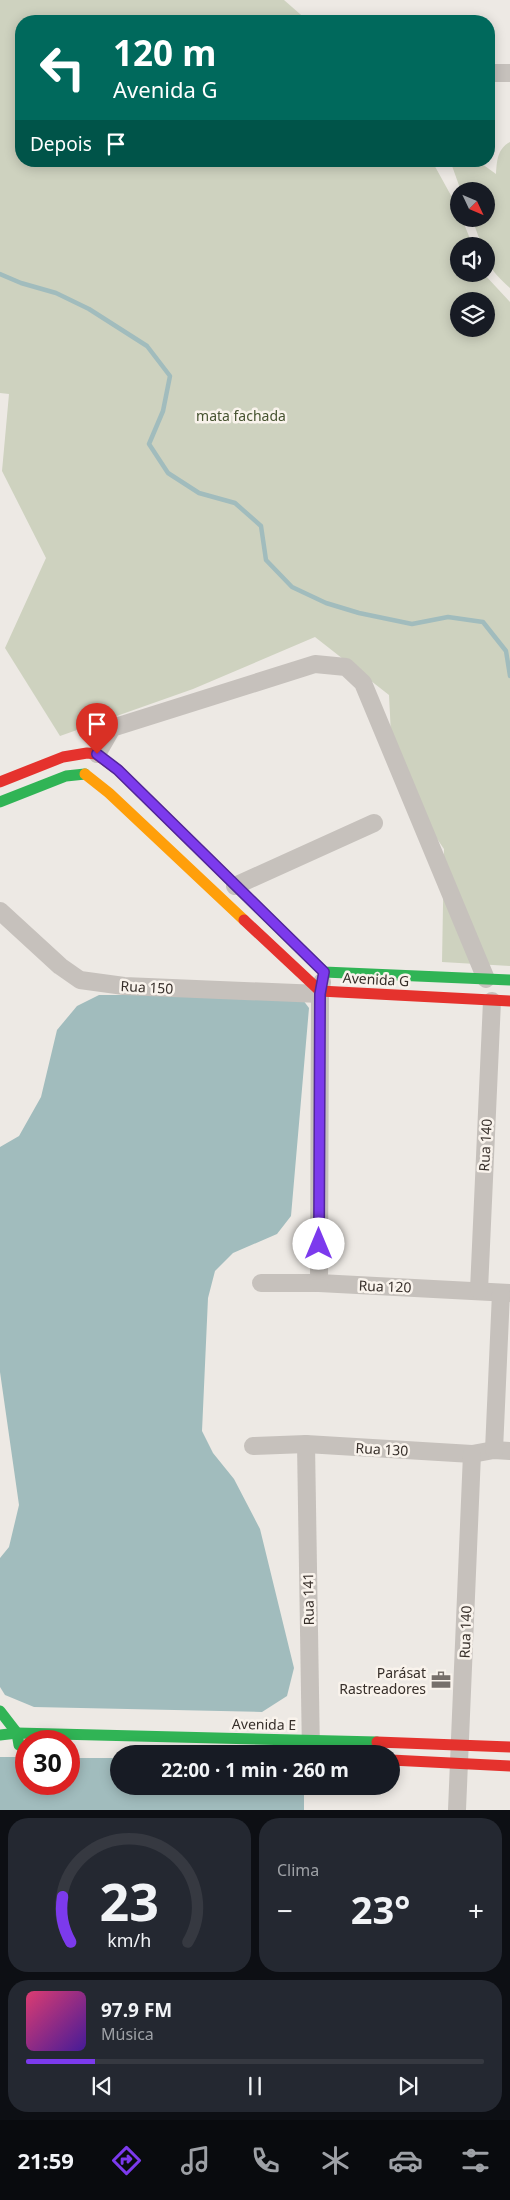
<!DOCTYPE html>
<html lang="pt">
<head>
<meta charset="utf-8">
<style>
  body { margin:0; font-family:"Noto Sans",sans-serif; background:#242831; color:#f1f3f6; height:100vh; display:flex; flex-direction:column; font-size:19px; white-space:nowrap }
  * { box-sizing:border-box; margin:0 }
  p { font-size:16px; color:#9ea1a6 }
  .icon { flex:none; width:28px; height:28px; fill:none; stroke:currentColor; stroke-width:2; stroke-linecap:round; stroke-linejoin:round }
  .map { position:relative; height:1810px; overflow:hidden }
  .sheet { display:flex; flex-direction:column; gap:8px; padding:8px; background:#0d0f14; flex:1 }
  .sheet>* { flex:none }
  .hud { position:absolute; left:15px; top:15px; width:480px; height:152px; border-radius:20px; box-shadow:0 2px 12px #0003; background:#00695c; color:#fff; overflow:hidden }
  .needle { width:32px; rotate:134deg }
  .controls { position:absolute; left:450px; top:182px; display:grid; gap:10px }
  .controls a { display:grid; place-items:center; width:45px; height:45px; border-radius:50%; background:#171b24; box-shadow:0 2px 12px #0003; font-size:25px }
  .speed { position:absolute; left:15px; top:1730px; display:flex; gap:10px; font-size:25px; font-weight:700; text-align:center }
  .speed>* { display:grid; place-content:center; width:65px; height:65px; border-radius:50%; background:#171b24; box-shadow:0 2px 12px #0003; line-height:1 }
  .speed .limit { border:8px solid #d22; background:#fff; color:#111 }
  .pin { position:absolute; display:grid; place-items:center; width:42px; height:42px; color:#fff; margin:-51px -21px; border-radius:50% 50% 50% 0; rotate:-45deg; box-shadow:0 0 5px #0007 }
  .pin .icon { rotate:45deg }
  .me { position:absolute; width:55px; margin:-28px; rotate:0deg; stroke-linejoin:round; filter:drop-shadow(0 0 4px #0008) }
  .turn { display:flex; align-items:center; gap:18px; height:105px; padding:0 15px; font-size:22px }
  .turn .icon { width:65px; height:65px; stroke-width:2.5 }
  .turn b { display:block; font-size:35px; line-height:42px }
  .then { display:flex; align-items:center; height:48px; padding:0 15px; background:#0003; gap:10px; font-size:19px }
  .big { font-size:38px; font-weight:700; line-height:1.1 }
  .sheet .tile { flex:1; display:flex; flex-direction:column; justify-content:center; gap:8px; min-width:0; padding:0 18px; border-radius:20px; background:#242831 }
  .sheet .dial { align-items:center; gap:0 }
  .dial svg { height:130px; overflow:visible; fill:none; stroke:#363941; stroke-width:7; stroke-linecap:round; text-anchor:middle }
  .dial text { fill:#f1f3f6; stroke:none }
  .song { display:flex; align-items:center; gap:15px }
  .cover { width:60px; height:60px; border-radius:8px; background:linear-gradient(135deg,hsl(340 70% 55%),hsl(260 70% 35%)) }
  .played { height:5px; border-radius:2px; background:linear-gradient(90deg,#7c3aed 15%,#363941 15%) }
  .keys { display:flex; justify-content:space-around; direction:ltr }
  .heat { display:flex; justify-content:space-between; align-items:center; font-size:28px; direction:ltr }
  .sheet .tiles { flex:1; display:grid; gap:8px; grid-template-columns:1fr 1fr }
  .tile:last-child { grid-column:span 2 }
  .trip { position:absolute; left:110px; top:1745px; width:290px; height:50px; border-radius:25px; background:#171b24; box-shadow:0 2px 12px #0003; font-weight:700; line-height:50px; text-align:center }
  .menu { display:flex; height:80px; justify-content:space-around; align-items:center; background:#090b0e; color:#9ea1a6 }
  .menu .icon { width:35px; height:35px }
  .menu .on { color:#7c3aed }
  .menu b { font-size:22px; color:#f1f3f6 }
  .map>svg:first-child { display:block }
  .green { fill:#ced2bf; fill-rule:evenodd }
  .water { fill:#a1bcbd }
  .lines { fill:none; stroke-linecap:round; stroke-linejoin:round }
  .stream { stroke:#a1bcbd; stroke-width:4.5 }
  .street { stroke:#c6c1bc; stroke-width:18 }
  .fast { stroke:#30b455; stroke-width:11 }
  .slow { stroke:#ff9f0a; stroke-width:11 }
  .jam { stroke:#e5322d; stroke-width:11 }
  .route-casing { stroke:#51269a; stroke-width:12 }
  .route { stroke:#7c3aed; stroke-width:9 }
  .labels { text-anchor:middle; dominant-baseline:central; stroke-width:5; stroke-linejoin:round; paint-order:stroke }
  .park-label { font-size:14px; fill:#465330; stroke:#f9f3ec }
  .street-label { font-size:14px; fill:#372f2a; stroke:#f9f3ec }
  .poi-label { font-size:14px; fill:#372f2a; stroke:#f9f3ec; text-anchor:end }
</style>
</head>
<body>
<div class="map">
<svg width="510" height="1810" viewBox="0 0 510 1810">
  <rect width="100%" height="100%" fill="#ede9e4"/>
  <!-- green -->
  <g class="green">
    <path d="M0 0H284L308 21H21V161H432L459 210V219H462L473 246H459V274H484L510 302V966L442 962 444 849 393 774 389 695 315 637 193 689 60 736 5 648 46 558 2 471 9 394 0 393ZM459 301H486V329H459Z"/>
    <path d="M510 142V288C496 275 486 267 486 246H482L472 219H486V191H461L451 163 443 161H478L496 174C497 161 497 149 510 142Z"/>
  </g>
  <!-- water -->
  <g class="water">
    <path d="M99 995H296L303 1000 309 1008 291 1216 277 1234 233 1253 215 1271 208 1298 202 1431 213 1453 234 1479 260 1529 294 1668 287 1696 262 1712 34 1707 5 1695 0 1687V1558L9 1547 19 1505 0 1372V1147L19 1136 41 1097 57 1030 77 1006Z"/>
    <path d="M0 1757H26V1784H69V1758H119V1786H304V1810H0Z"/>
  </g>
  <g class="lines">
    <!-- stream -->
    <path class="stream" d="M0 274 21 283 56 293 89 309 147 346 170 376 163 411 149 444 168 473 199 493 235 503 261 526 266 560 292 587 326 603 359 613 412 624 448 617 483 622 506 651 510 676"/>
    <!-- street -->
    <g class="street">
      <path d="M489 73H510"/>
      <path d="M97 754 112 728 315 664 346 667 363 683 486 979"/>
      <path d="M235 886 374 823"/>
      <path d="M0 911 60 966 80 980 124 986 320 994"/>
      <path d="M261 1283H319L510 1293"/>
      <path d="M319 1283 320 994 322 982"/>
      <path d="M479 1290 492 1001"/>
      <path d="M306 1444 311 1754"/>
      <path d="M253 1446 306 1444 472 1454 494 1450 510 1451"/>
      <path d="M494 1450 501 1293"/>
      <path d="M457 1810 472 1454"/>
    </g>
    <!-- fast -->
    <g class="fast">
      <path d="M0 802 66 776 85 774"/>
      <path d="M227 877 324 972 510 980"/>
      <path d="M0 1711 17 1733 19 1745"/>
      <path d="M0 1735 17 1733 377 1742"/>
    </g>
    <!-- slow -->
    <path class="slow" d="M85 774 109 793 244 920"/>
    <!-- jam -->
    <g class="jam">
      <path d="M0 782 63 757 87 753 96 754 118 770 227 877"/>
      <path d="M244 920 320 991 510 1001"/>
      <path d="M377 1742 510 1747"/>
      <path d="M391 1760 510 1766"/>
    </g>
  </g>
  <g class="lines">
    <defs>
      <path id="route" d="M97 754 118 770 324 972 320 994 319 1244"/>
    </defs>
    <!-- route casing -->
    <use href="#route" class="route-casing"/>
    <!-- route -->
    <use href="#route" class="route"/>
  </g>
  <!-- icons -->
  <defs>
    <symbol id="office-bare" viewBox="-9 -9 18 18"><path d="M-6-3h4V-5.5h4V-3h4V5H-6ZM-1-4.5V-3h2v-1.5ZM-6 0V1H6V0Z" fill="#77706b" stroke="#f9f3ec" stroke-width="2.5" paint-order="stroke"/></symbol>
  </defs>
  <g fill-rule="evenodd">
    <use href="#office-bare" x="427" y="1666" width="28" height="28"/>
  </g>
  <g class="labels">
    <!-- park labels -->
    <g class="park-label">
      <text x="241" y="415">mata fachada</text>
    </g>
    <!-- street labels -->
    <g class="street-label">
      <text transform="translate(376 979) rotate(3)">Avenida G</text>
      <text transform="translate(147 987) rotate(3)">Rua 150</text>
      <text transform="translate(485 1145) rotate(-87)">Rua 140</text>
      <text transform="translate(385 1286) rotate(2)">Rua 120</text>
      <text transform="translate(382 1449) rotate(3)">Rua 130</text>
      <text transform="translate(308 1599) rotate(-91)">Rua 141</text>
      <text transform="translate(465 1632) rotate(-88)">Rua 140</text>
      <text transform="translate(264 1724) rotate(1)">Avenida E</text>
    </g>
    <!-- poi labels -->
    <g class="poi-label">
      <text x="426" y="1672">Parásat<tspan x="426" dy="16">Rastreadores</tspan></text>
    </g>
  </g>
</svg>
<div class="controls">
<a><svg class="needle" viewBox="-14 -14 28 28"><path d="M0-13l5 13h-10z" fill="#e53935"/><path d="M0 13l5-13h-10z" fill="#9ea1a6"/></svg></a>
<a><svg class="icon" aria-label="sound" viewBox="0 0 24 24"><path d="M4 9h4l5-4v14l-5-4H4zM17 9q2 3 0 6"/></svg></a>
<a><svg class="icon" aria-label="layers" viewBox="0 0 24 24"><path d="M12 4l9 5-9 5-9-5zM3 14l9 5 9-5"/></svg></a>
</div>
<div class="speed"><div class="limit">30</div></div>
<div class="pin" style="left:97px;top:754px;background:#d93025"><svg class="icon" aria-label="arrive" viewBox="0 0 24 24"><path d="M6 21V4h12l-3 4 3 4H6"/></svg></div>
<svg class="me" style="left:319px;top:1244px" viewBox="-20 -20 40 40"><circle r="19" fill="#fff"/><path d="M0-13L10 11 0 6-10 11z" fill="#7c3aed"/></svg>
<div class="trip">22:00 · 1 min · 260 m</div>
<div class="hud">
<div class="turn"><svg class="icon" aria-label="left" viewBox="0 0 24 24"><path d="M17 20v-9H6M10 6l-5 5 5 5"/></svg><div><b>120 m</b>Avenida G</div></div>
<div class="then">Depois<svg class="icon" aria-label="arrive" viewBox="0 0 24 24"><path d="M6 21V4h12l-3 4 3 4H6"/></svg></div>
</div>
</div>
<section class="sheet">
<div class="tiles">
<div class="tile dial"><svg viewBox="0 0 100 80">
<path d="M14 69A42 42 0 1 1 86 69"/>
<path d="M14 69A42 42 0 0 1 9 41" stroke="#7c3aed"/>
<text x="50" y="56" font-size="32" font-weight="700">23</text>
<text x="50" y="72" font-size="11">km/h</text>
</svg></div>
<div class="tile"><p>Clima</p>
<div class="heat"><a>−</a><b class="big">23°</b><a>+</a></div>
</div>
<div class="tile">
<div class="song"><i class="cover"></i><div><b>97.9 FM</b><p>Música</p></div></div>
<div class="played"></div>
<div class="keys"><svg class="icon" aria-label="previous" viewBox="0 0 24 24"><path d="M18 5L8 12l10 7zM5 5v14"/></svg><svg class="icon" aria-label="pause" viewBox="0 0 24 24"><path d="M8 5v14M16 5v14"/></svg><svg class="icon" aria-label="next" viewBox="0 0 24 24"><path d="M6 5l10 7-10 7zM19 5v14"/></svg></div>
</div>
</div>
</section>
<nav class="menu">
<b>21:59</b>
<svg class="icon on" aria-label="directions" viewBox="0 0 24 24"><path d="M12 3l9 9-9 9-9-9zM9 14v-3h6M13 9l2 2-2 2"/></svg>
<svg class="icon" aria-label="music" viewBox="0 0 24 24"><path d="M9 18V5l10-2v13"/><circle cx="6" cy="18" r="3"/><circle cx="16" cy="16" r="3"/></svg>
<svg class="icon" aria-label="phone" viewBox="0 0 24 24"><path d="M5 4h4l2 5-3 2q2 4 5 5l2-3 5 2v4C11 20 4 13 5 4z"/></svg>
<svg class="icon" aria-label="climate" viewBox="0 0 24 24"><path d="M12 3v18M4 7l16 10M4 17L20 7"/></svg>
<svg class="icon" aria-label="car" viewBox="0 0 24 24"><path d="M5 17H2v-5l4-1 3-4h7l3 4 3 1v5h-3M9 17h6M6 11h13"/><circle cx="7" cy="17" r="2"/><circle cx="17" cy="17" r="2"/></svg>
<svg class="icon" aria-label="filters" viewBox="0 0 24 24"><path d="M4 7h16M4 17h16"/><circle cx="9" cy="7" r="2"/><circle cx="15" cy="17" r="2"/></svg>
</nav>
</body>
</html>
